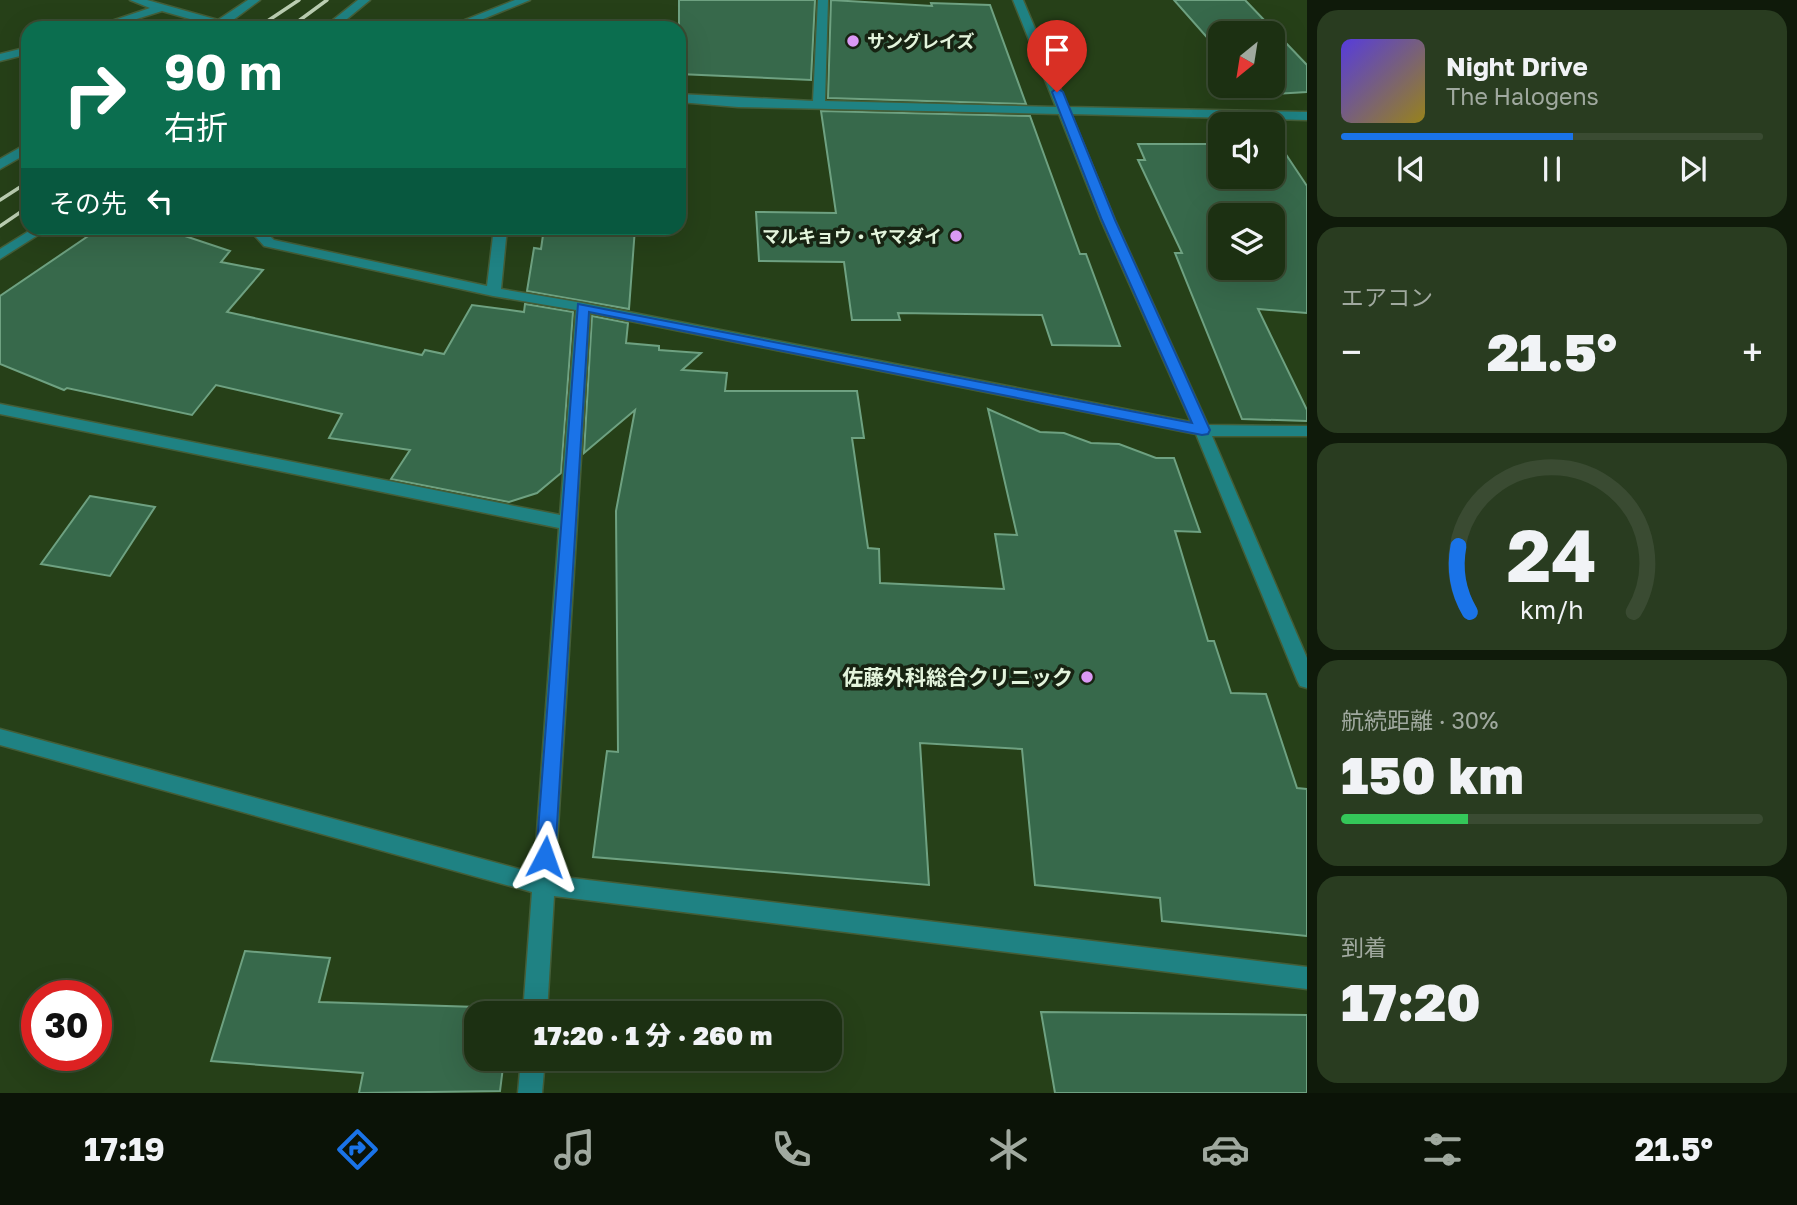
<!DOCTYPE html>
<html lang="ja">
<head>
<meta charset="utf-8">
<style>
  body { margin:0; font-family:"Golos Text","Noto Sans JP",sans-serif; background:#293c20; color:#f1f3f6; height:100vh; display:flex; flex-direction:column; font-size:26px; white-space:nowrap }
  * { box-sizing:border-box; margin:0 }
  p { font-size:23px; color:#a0a99f }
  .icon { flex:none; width:38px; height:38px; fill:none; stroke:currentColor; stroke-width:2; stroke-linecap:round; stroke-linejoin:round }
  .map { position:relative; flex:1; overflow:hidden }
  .drawer { display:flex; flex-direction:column; gap:10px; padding:10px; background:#0f1a0a; width:490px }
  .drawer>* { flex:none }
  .hud { position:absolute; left:21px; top:21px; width:665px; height:214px; border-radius:21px; box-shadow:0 7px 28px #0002,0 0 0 2px #3a4b32; background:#0b6e4f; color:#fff; overflow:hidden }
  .needle { width:46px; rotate:210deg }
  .fabs { position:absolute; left:1208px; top:21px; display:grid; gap:14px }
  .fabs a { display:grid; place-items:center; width:77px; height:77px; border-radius:14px; background:#1c3012; box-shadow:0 7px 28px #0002,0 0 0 2px #3a4b32; font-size:35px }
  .speed { position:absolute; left:21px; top:980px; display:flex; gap:14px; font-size:35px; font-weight:700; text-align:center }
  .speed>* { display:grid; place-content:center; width:91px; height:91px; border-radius:50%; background:#1c3012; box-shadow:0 7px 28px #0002,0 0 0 2px #3a4b32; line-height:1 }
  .speed .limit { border:10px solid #d22; background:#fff; color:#111 }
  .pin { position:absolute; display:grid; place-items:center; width:60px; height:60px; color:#fff; margin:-72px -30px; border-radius:50% 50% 50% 0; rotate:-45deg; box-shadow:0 0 7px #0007 }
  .pin .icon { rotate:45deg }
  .me { position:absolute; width:77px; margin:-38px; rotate:4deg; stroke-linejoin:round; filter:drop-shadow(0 0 5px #0008) }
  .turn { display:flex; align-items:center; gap:24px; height:147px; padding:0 28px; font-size:32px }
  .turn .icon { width:91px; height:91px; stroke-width:2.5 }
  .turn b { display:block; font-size:49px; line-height:60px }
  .then { display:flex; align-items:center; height:66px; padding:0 28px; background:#0003; gap:14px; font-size:26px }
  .big { font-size:52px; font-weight:800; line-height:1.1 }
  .drawer .widget { flex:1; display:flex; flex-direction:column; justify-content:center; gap:10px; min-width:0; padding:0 24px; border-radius:21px; background:#293c20 }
  .drawer .dial { align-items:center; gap:0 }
  .dial svg { height:182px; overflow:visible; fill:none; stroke:#3a4b32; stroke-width:7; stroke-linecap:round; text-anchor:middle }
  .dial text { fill:#f1f3f6; stroke:none }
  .song { display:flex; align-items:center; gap:21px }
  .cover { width:84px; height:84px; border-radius:10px; background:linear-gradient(135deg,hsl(250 70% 55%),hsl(50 70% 35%)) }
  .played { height:7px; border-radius:4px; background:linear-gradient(90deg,#1a73e8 55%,#3a4b32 55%) }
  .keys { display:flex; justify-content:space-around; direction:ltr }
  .heat { display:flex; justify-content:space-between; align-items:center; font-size:38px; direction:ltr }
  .charge { height:10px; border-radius:5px; background:linear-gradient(90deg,#34c759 30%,#3a4b32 0) }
  .trip { position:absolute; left:464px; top:1001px; width:378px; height:70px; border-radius:21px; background:#1c3012; box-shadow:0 7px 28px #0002,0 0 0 2px #3a4b32; font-weight:800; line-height:70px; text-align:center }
  .tab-bar { display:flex; height:112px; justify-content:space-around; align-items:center; background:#0b1307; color:#a0a99f }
  .tab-bar .icon { width:49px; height:49px }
  .tab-bar .current { color:#1a73e8 }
  .tab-bar b { font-size:32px; color:#f1f3f6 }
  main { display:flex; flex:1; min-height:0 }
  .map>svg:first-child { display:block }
  .building { fill:#37694b; stroke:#6ea181; stroke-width:2; fill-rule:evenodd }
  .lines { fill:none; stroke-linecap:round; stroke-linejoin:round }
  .minor-casing { stroke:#445d37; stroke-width:3 }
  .minor { fill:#1f8283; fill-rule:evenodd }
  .rail { stroke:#bbceb2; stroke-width:3.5 }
  .route { fill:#1a73e8; stroke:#114b97; stroke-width:2 }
  .poi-dot { fill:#db99f5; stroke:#172312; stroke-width:2.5 }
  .labels { text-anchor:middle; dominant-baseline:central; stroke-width:7; stroke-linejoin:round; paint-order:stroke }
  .far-poi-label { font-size:18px; font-weight:bold; fill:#e3f4dc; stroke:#172312; text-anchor:start }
  .poi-label { font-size:21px; font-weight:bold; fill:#e3f4dc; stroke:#172312; text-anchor:end }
</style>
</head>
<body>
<main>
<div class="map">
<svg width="1307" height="1093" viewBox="0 0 1307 1093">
  <rect width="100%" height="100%" fill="#264018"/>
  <!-- building -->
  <g class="building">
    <path d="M679 0H815L811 80 679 74Z"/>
    <path d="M831 0 932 6 931 3 990 5 1026 104 828 98Z"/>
    <path d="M1174 0H1245L1307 65V92L1258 95 1250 86H1272V33H1220V52Z"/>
    <path d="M821 111 1030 116 1080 254H1086L1120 346 1052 345 1042 315 898 313 900 320H852L844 262 759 261 756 212 836 213Z"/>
    <path d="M1138 144H1220V177H1272V144H1279L1307 186V313L1258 309 1307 410V421L1242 419 1175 253H1182L1138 160H1145ZM1220 215H1272V268H1220Z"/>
    <path d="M100 228H161L230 251 221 262 263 270 227 312 422 355 425 350 444 354 472 305 524 312 525 304 573 312 561 473 537 493 509 502 391 479 410 450 329 438 342 414 216 385 192 415 67 388 64 390 0 364V296Z"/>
    <path d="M544 228H635L629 309 527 291 534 248 541 249Z"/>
    <path d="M592 316 628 323 626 343 659 346V350L701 353 682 370 727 373 725 391H857L864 438H852L868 548 879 549 880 583 1004 589 995 534 1017 535 988 409 1040 432 1064 433 1091 443 1119 444 1156 458H1174L1200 532 1175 531 1208 641H1214L1231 693 1266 694 1297 788 1307 789V936L1162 921 1160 898 1035 885 1022 749 920 743 929 885 593 857 607 751 618 752 616 511 635 410 584 453Z"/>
    <path d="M90 496 155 507 110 576 41 564Z"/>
    <path d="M245 951 330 958 319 1002 509 1008V1013H476V1059H504L500 1091 359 1093 363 1073 211 1061Z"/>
    <path d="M1041 1012 1307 1015V1093H1055Z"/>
  </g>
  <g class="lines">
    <defs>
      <g id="minor">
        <path d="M130 0H147L218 20 248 0H260L229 23 241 28H208L211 25 162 11 108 28H91L150 8Z"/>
        <path d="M358 0H370L336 28H323Z"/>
        <path d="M515 0H530L461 28H445Z"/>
        <path d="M818 0H828L825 101 1056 107 1013 0H1023L1068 107 1307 112V120L1071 114 1115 220 1208 425 1307 426V436H1212L1307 658V688L1300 686 1297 680 1196 434 590 313 555 876 1307 967V989L554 896 547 1013H523L532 892 0 745V729L534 873 559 528 0 414V404L560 515 576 310 493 296 264 246 248 228H261L274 240 487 286 494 228H507L501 289 583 303 1191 422 1101 220 1059 114 738 107 679 102V94L813 101Z"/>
        <path d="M28 47V54L0 61V54Z"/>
        <path d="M28 143V153L0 169V159Z"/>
        <path d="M34 228H49L0 259V249Z"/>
        <path d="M521 1059H545L542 1093H518Z"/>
      </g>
    </defs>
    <!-- minor casing -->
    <use href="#minor" class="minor-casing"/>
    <!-- minor -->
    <use href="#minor" class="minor"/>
    <!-- rail -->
    <g class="rail">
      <path d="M257 28 299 0"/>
      <path d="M289 28 327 0"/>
      <path d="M0 200 28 182"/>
      <path d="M0 226 28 207"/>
    </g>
  </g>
  <!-- route -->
  <path class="route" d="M1057 88 1063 92 1115 220 1210 430 1208 434 1202 435 589 312 555 857 552 863 545 866 538 863 536 857 578 304 1192 423 1102 220 1052 92Z"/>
  <!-- markers -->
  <g class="poi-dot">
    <circle cx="853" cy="41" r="7"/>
    <circle cx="956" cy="236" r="7"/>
    <circle cx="1087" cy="677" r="7"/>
  </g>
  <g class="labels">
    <!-- far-poi labels -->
    <g class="far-poi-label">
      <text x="867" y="41">サングレイズ</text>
      <text x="942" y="236" text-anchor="end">マルキョウ・ヤマダイ</text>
    </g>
    <!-- poi labels -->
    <g class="poi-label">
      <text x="1073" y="677">佐藤外科総合クリニック</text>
    </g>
  </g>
</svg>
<div class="fabs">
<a><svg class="needle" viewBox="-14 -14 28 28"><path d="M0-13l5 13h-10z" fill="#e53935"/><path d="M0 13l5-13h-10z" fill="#a0a99f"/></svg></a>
<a><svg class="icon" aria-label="sound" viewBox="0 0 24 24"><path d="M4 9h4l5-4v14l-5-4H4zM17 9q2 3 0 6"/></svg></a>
<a><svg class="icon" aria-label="layers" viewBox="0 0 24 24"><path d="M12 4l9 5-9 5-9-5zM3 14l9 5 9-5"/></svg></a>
</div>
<div class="speed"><div class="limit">30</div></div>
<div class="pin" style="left:1057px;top:92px;background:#d93025"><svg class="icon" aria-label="arrive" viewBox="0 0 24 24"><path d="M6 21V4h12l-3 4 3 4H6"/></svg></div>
<svg class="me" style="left:545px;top:857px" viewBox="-20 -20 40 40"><path d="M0-17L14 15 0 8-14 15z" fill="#1a73e8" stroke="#fff" stroke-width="4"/></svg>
<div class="trip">17:20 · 1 分 · 260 m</div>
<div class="hud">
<div class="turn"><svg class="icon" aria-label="right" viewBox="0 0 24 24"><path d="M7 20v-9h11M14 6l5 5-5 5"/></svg><div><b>90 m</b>右折</div></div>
<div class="then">その先<svg class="icon" aria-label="left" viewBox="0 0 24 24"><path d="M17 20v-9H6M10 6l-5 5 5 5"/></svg></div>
</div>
</div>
<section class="drawer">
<div class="widget">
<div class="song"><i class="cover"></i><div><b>Night Drive</b><p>The Halogens</p></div></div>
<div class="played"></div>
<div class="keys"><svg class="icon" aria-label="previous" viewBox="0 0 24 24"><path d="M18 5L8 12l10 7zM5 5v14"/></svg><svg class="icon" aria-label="pause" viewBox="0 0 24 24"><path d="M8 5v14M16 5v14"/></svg><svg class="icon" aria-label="next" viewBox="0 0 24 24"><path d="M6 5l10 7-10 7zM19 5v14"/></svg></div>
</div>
<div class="widget"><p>エアコン</p>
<div class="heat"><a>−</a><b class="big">21.5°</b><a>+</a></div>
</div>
<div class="widget dial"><svg viewBox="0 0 100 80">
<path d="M14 69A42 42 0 1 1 86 69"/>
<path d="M14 69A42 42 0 0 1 9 40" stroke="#1a73e8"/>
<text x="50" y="56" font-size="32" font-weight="700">24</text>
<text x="50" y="72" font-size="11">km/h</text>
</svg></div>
<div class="widget"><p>航続距離 · 30%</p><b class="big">150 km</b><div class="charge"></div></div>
<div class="widget"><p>到着</p><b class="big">17:20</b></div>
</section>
</main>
<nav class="tab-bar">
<b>17:19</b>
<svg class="icon current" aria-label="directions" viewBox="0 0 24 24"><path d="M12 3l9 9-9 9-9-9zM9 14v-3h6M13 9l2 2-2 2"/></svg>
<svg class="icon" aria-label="music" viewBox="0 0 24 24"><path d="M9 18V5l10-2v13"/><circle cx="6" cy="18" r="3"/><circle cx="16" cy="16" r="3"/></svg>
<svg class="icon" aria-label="phone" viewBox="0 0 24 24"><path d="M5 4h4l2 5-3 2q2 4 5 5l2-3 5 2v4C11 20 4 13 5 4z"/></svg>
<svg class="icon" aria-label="climate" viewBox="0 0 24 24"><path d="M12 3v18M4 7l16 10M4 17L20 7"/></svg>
<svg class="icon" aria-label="car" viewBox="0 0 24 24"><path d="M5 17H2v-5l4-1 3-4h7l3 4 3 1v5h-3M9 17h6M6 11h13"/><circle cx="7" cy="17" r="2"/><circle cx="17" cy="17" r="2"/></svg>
<svg class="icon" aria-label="filters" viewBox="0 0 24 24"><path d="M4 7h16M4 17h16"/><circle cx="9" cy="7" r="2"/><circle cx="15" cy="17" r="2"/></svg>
<b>21.5°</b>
</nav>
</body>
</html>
